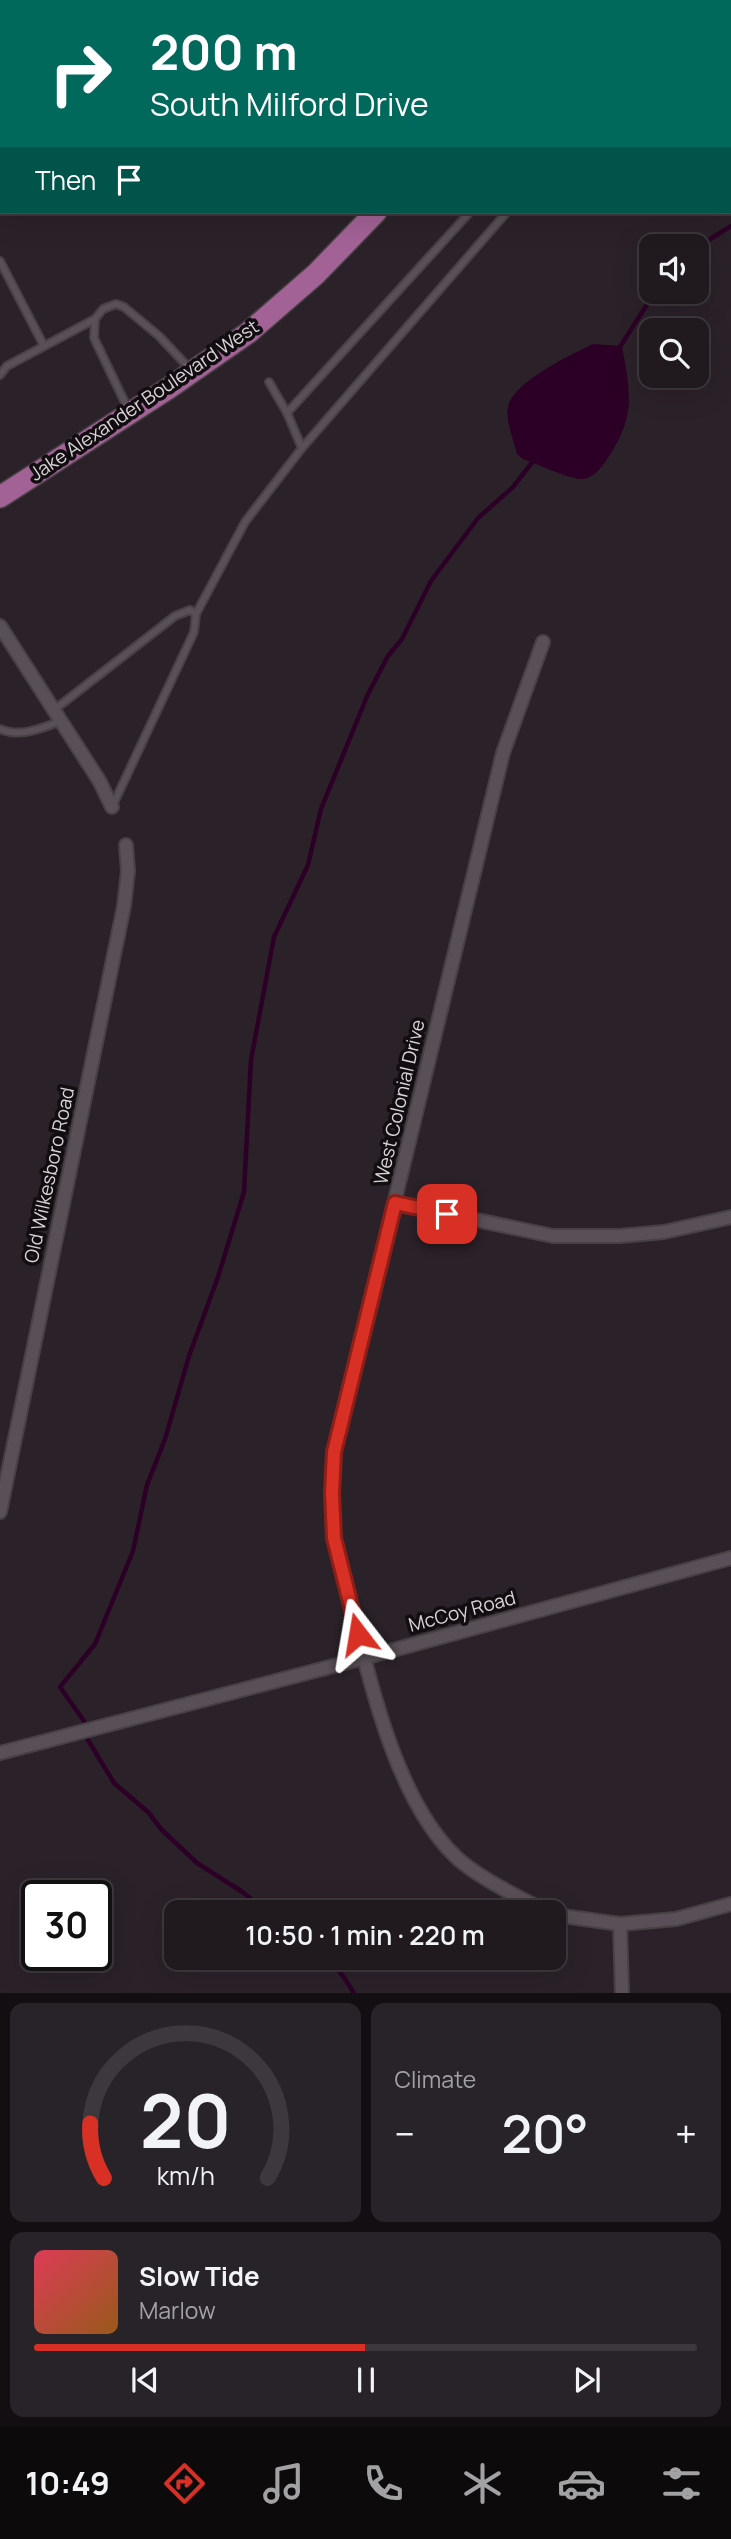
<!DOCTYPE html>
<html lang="en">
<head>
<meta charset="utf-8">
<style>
  body { margin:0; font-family:Manrope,sans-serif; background:#282328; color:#f1f3f6; height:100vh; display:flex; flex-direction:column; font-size:26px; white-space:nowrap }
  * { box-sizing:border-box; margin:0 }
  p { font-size:23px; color:#a2a1a4 }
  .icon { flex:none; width:38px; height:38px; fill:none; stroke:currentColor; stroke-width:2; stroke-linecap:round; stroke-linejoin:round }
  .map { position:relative; height:1993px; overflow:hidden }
  .sheet { display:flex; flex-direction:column; gap:10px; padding:10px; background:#120e11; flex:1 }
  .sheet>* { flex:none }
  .guide { position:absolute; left:0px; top:0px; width:732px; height:214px; box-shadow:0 7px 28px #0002,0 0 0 2px #3d383d; background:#00695c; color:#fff; overflow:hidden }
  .buttons { position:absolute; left:639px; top:234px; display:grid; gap:14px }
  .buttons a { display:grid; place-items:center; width:70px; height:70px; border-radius:14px; background:#201a1f; box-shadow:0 7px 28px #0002,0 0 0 2px #3d383d; font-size:35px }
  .speed { position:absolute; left:21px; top:1880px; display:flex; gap:14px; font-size:35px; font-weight:700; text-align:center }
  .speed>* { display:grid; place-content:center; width:91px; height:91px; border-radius:50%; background:#201a1f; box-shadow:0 7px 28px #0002,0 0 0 2px #3d383d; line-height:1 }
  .speed .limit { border:4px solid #111; border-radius:10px; background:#fff; color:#111 }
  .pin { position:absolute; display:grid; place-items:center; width:60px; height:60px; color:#fff; margin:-30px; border-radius:14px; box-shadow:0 4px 10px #0006 }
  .me { position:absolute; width:77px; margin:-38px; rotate:346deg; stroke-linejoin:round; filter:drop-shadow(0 0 5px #0008) }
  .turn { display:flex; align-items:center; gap:24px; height:147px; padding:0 35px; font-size:32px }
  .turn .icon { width:91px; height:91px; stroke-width:2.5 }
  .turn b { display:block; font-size:49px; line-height:60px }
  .then { display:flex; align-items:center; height:66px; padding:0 35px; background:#0003; gap:14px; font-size:26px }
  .big { font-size:52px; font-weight:600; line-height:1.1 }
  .sheet .card { flex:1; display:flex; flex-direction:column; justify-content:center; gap:10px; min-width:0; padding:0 24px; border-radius:14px; background:#282328 }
  .sheet .dial { align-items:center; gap:0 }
  .dial svg { height:182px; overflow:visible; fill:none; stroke:#3d383d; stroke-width:7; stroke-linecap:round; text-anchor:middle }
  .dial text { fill:#f1f3f6; stroke:none }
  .song { display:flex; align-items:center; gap:21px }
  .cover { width:84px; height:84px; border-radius:10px; background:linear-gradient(135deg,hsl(350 70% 55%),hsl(30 70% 35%)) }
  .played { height:7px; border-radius:4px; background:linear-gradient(90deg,#d93025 50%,#3d383d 50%) }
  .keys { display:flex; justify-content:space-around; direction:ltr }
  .heat { display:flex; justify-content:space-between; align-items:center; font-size:38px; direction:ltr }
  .sheet .tiles { flex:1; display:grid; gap:10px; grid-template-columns:1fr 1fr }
  .card:last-child { grid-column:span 2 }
  .trip { position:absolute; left:164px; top:1900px; width:402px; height:70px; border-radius:14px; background:#201a1f; box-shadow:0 7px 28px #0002,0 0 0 2px #3d383d; font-weight:600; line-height:70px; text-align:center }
  .menu { display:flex; height:112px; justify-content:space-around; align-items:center; background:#0d0a0c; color:#a2a1a4 }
  .menu .icon { width:49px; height:49px }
  .menu .active { color:#d93025 }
  .menu b { font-size:32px; color:#f1f3f6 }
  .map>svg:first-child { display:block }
  .water { fill:#2c0026 }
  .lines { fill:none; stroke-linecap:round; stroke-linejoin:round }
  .stream { stroke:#2c0026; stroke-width:4.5 }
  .service-casing { stroke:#474045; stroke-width:10 }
  .minor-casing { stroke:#474045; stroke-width:16 }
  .trunk-casing { stroke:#474045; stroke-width:24 }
  .service { stroke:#594f56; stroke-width:6 }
  .minor { stroke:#594f56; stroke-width:12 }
  .trunk { stroke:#a26295; stroke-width:21 }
  .rail-casing { stroke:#a49da2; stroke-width:7 }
  .rail { stroke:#110d10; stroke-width:4.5; stroke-dasharray:13; stroke-linecap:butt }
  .route-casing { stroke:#8d1f18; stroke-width:18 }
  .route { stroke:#d93025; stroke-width:12 }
  .labels { text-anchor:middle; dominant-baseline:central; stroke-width:7; stroke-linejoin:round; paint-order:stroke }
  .street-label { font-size:19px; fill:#dad4d8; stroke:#110d10 }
</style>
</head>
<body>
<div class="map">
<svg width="731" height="1993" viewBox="0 0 731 1993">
  <rect width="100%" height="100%" fill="#2b2229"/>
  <!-- water -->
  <path class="water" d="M593 344 622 346C631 396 636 417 606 461 600 469 592 480 580 479 567 478 537 464 523 459L517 454C514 441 505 420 508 407 513 382 572 354 593 344Z"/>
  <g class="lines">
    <!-- stream -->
    <g class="stream">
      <path d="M696 248 731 226"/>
      <path d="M618 350 655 292"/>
      <path d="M84 1721 60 1687 95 1644 133 1551 147 1485 165 1439 189 1356 218 1277 244 1192 251 1060 274 937 308 865 321 809 368 694 388 656 402 639 431 581 478 518 513 487 534 460"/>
      <path d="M88 1740 114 1783 148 1812 162 1830 197 1863 241 1891 269 1913"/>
      <path d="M328 1958 343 1976 354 1993"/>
    </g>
    <defs>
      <g id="service">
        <path d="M253 0 255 2"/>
        <path d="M483 0 485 2"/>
        <path d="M138 2 139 0"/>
        <path d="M0 261 44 346"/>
        <path d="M0 375 7 366 95 319"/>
        <path d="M269 382 287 413"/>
        <path d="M129 411 94 338 95 319 103 309 116 304 124 307 159 336 191 370"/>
        <path d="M302 448 287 413 470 212"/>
        <path d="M196 614 245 522 302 448 507 212"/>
        <path d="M54 710 175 616 190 610 196 614 194 632 112 807"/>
        <path d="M0 729C20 738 42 728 61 721"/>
      </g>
      <g id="minor">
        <path d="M730 53 731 54"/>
        <path d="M0 626 100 782 112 807"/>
        <path d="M543 642 503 753 334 1452C332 1480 330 1509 334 1537 338 1561 346 1585 352 1609 371 1686 397 1800 455 1856 476 1877 523 1900 550 1913"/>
        <path d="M395 1203 553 1236H620L664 1232 731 1217"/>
        <path d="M0 1512 124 906 128 871 126 845"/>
        <path d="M0 1753 364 1658 731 1558"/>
        <path d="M555 1915 620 1924 676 1919 731 1904"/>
        <path d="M620 1924 622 1993"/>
      </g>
      <g id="trunk">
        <path d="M578 2 580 0"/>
        <path d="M0 497 169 388 248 333 316 274 376 212"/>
      </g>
    </defs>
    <!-- service casing -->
    <use href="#service" class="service-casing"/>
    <!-- minor casing -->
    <use href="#minor" class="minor-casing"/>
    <!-- trunk casing -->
    <use href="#trunk" class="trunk-casing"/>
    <!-- service -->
    <use href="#service" class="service"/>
    <!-- minor -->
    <use href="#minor" class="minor"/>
    <!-- trunk -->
    <use href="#trunk" class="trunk"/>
    <defs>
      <g id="rail">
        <path d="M30 2 31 0"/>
        <path d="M0 37 2 35"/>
      </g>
    </defs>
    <!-- rail casing -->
    <use href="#rail" class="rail-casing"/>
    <!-- rail -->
    <use href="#rail" class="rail"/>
  </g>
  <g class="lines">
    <defs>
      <path id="route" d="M358 1634 334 1538 332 1493 334 1452 395 1203 447 1214"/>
    </defs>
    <!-- route casing -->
    <use href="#route" class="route-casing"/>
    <!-- route -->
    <use href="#route" class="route"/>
  </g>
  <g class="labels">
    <!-- street labels -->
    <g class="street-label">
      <text transform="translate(144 400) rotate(-34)">Jake Alexander Boulevard West</text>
      <text transform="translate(399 1102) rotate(-77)">West Colonial Drive</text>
      <text transform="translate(49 1175) rotate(-78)">Old Wilkesboro Road</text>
      <text transform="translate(462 1611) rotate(-15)">McCoy Road</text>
    </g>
  </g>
</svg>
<div class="buttons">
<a><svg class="icon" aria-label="sound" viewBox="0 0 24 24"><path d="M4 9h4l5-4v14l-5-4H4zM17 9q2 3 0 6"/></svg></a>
<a><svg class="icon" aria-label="search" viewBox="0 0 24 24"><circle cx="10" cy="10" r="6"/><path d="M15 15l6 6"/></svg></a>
</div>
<div class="speed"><div class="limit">30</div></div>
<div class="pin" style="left:447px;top:1214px;background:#d93025"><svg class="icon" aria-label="arrive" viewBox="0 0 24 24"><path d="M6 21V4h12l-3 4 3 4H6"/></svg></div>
<svg class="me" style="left:358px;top:1634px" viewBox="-20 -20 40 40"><path d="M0-17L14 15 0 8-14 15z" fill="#d93025" stroke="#fff" stroke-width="4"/></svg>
<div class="trip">10:50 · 1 min · 220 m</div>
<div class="guide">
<div class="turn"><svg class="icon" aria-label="right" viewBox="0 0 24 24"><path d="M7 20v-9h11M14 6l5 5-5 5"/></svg><div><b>200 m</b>South Milford Drive</div></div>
<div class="then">Then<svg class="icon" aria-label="arrive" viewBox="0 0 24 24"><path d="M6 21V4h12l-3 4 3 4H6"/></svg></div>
</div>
</div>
<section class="sheet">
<div class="tiles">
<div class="card dial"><svg viewBox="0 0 100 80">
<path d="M14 69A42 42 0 1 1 86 69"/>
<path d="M14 69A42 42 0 0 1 8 45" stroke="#d93025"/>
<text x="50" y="56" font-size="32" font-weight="700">20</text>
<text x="50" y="72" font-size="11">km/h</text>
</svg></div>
<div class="card"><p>Climate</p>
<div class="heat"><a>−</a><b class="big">20°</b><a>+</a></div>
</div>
<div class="card">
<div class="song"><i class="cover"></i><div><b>Slow Tide</b><p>Marlow</p></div></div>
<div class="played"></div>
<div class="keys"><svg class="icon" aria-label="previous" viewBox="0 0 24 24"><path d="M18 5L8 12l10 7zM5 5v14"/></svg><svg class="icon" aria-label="pause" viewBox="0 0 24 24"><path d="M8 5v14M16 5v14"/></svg><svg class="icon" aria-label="next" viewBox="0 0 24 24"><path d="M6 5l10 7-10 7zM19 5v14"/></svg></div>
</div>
</div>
</section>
<nav class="menu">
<b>10:49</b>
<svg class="icon active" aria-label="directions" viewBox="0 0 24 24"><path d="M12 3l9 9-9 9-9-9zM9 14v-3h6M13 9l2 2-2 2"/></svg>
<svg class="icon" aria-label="music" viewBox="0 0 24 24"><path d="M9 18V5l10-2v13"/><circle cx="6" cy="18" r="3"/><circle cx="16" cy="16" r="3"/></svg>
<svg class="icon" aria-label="phone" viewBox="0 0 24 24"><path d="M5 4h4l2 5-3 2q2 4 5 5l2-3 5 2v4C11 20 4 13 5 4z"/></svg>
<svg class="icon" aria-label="climate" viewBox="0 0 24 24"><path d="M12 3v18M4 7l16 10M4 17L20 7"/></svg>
<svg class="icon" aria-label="car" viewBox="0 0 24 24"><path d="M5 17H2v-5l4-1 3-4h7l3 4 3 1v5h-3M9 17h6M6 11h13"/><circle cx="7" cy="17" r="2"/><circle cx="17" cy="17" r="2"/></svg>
<svg class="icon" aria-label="filters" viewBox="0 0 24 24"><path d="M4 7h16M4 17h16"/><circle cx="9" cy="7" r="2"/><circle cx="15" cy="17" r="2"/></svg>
</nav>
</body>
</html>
